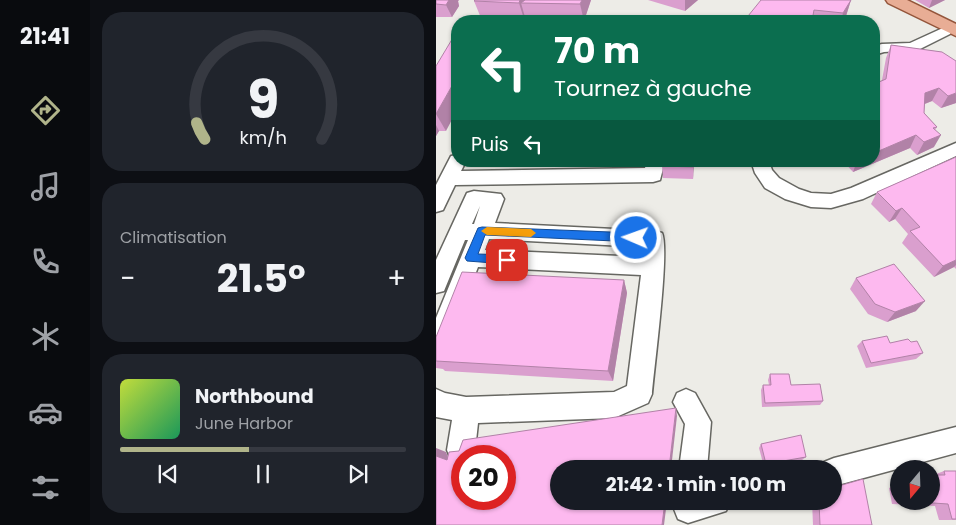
<!DOCTYPE html>
<html lang="fr">
<head>
<meta charset="utf-8">
<style>
  body { margin:0; font-family:Poppins,sans-serif; background:#20242c; color:#f1f3f6; height:100vh; display:flex; flex-direction:column; font-size:19px; white-space:nowrap }
  * { box-sizing:border-box; margin:0 }
  p { font-size:16px; color:#9ea1a6 }
  .icon { flex:none; width:28px; height:28px; fill:none; stroke:currentColor; stroke-width:2; stroke-linecap:round; stroke-linejoin:round }
  .map { position:relative; flex:1; overflow:hidden }
  .sheet { display:flex; flex-direction:column; gap:12px; padding:12px; background:#0d0f14; width:346px }
  .sheet>* { flex:none }
  .top-card { position:absolute; left:15px; top:15px; width:429px; height:152px; border-radius:20px; box-shadow:0 1px 4px #0004; background:#0b6e4f; color:#fff; overflow:hidden }
  .needle { width:32px; rotate:199deg }
  .fabs { position:absolute; left:454px; top:460px; display:grid; gap:10px }
  .fabs a { display:grid; place-items:center; width:50px; height:50px; border-radius:50%; background:#171b24; box-shadow:0 1px 4px #0004; font-size:25px }
  .speed { position:absolute; left:15px; top:445px; display:flex; gap:10px; font-size:25px; font-weight:700; text-align:center }
  .speed>* { display:grid; place-content:center; width:65px; height:65px; border-radius:50%; background:#171b24; box-shadow:0 1px 4px #0004; line-height:1 }
  .speed .limit { border:8px solid #d22; background:#fff; color:#111 }
  .pin { position:absolute; display:grid; place-items:center; width:42px; height:42px; color:#fff; margin:-21px; border-radius:10px; box-shadow:0 2px 8px #0006 }
  .me { position:absolute; width:55px; margin:-28px; rotate:272deg; stroke-linejoin:round; filter:drop-shadow(0 0 4px #0008) }
  .turn { display:flex; align-items:center; gap:18px; height:105px; padding:0 20px; font-size:22px }
  .turn .icon { width:65px; height:65px; stroke-width:2.5 }
  .turn b { display:block; font-size:35px; line-height:42px }
  .then { display:flex; align-items:center; height:48px; padding:0 20px; background:#0003; gap:10px; font-size:19px }
  .big { font-size:38px; font-weight:700; line-height:1.1 }
  .sheet .widget { flex:1; display:flex; flex-direction:column; justify-content:center; gap:8px; min-width:0; padding:0 18px; border-radius:20px; background:#20242c }
  .sheet .dial { align-items:center; gap:0 }
  .dial svg { height:130px; overflow:visible; fill:none; stroke:#363941; stroke-width:7; stroke-linecap:round; text-anchor:middle }
  .dial text { fill:#f1f3f6; stroke:none }
  .song { display:flex; align-items:center; gap:15px }
  .cover { width:60px; height:60px; border-radius:8px; background:linear-gradient(135deg,hsl(70 70% 55%),hsl(150 70% 35%)) }
  .played { height:5px; border-radius:2px; background:linear-gradient(90deg,#b0b48a 45%,#363941 45%) }
  .keys { display:flex; justify-content:space-around; direction:ltr }
  .heat { display:flex; justify-content:space-between; align-items:center; font-size:28px; direction:ltr }
  .trip { position:absolute; left:114px; top:460px; width:292px; height:50px; border-radius:25px; background:#171b24; box-shadow:0 1px 4px #0004; font-weight:700; line-height:50px; text-align:center }
  main { display:flex; flex:1; min-height:0 }
  .tabs { display:flex; flex-direction:column; width:90px; justify-content:space-around; align-items:center; background:#090b0e; color:#9ea1a6 }
  .tabs .icon { width:35px; height:35px }
  .tabs .current { color:#b0b48a }
  .tabs b { font-size:22px; color:#f1f3f6 }
  .map>svg:first-child { display:block }
  .lines { fill:none; stroke-linecap:round; stroke-linejoin:round }
  .minor-casing { stroke:#676762; stroke-width:3 }
  .major-casing { stroke:#94553b; stroke-width:3 }
  .minor { fill:#fff; fill-rule:evenodd }
  .major { fill:#e8ad95; fill-rule:evenodd }
  .wall { fill:#da9fce }
  .shaded-wall { fill:#b182a7 }
  .building { fill:#fdb9ef; stroke:#b182a7; fill-rule:evenodd }
  .route { fill:#1a73e8; stroke:#114b97 }
  .slow { fill:#f59e0b }
</style>
</head>
<body>
<main>
<nav class="tabs">
<b>21:41</b>
<svg class="icon current" aria-label="directions" viewBox="0 0 24 24"><path d="M12 3l9 9-9 9-9-9zM9 14v-3h6M13 9l2 2-2 2"/></svg>
<svg class="icon" aria-label="music" viewBox="0 0 24 24"><path d="M9 18V5l10-2v13"/><circle cx="6" cy="18" r="3"/><circle cx="16" cy="16" r="3"/></svg>
<svg class="icon" aria-label="phone" viewBox="0 0 24 24"><path d="M5 4h4l2 5-3 2q2 4 5 5l2-3 5 2v4C11 20 4 13 5 4z"/></svg>
<svg class="icon" aria-label="climate" viewBox="0 0 24 24"><path d="M12 3v18M4 7l16 10M4 17L20 7"/></svg>
<svg class="icon" aria-label="car" viewBox="0 0 24 24"><path d="M5 17H2v-5l4-1 3-4h7l3 4 3 1v5h-3M9 17h6M6 11h13"/><circle cx="7" cy="17" r="2"/><circle cx="17" cy="17" r="2"/></svg>
<svg class="icon" aria-label="filters" viewBox="0 0 24 24"><path d="M4 7h16M4 17h16"/><circle cx="9" cy="7" r="2"/><circle cx="15" cy="17" r="2"/></svg>
</nav>
<section class="sheet">
<div class="widget dial"><svg viewBox="0 0 100 80">
<path d="M14 69A42 42 0 1 1 86 69"/>
<path d="M14 69A42 42 0 0 1 9 59" stroke="#b0b48a"/>
<text x="50" y="56" font-size="32" font-weight="700">9</text>
<text x="50" y="72" font-size="11">km/h</text>
</svg></div>
<div class="widget"><p>Climatisation</p>
<div class="heat"><a>−</a><b class="big">21.5°</b><a>+</a></div>
</div>
<div class="widget">
<div class="song"><i class="cover"></i><div><b>Northbound</b><p>June Harbor</p></div></div>
<div class="played"></div>
<div class="keys"><svg class="icon" aria-label="previous" viewBox="0 0 24 24"><path d="M18 5L8 12l10 7zM5 5v14"/></svg><svg class="icon" aria-label="pause" viewBox="0 0 24 24"><path d="M8 5v14M16 5v14"/></svg><svg class="icon" aria-label="next" viewBox="0 0 24 24"><path d="M6 5l10 7-10 7zM19 5v14"/></svg></div>
</div>
</section>
<div class="map">
<svg width="520" height="525" viewBox="0 0 520 525">
  <rect width="100%" height="100%" fill="#edece7"/>
  <g class="lines">
    <defs>
      <g id="minor">
        <path d="M509 27 514 28 516 31 514 34 482 50 448 52 438 55V46L446 44 474 43Z"/>
        <path d="M520 143V156L427 199 395 208 375 207 349 199 329 188 319 173 315 161H333L336 170 343 178 363 189 375 193 395 194 415 188Z"/>
        <path d="M21 155V161H30L25 171 209 168 211 161H229L224 180 217 182 19 185 7 210 0 212V185L15 156Z"/>
        <path d="M38 191 65 194 68 199 59 223 219 231 226 233C234 249 218 368 216 394L212 403 178 418 42 423 39 450 36 456H26L25 464 15 460 11 450 16 420 0 417V389L9 393 30 397 178 392 191 386 205 275 42 267 8 356 0 359V318L32 240H29L8 291 0 293V260L31 193ZM44 206 38 224H36ZM53 239 208 247 207 257 49 250Z"/>
        <path d="M250 389 259 393 275 422 271 469H243L249 424 237 402 241 393Z"/>
        <path d="M520 427V453L398 486V469H385L388 462 398 458Z"/>
        <path d="M241 501H294L290 511 252 523 242 519 238 509Z"/>
      </g>
      <path id="major" d="M450 0H471L520 24V36L452 3Z"/>
    </defs>
    <!-- minor casing -->
    <use href="#minor" class="minor-casing"/>
    <!-- major casing -->
    <use href="#major" class="major-casing"/>
    <!-- minor -->
    <use href="#minor" class="minor"/>
    <!-- major -->
    <use href="#major" class="major"/>
  </g>
  <!-- wall -->
  <g class="wall">
    <path d="M0 0H23L22 1 23 6 16 17H0Z"/>
    <path d="M155 0 148 21 90 19 89 17 88 19 45 18 38 1Z"/>
    <path d="M212 0H262L249 11Z"/>
    <path d="M415 0 410 16 407 21H308Z"/>
    <path d="M479 0H509L493 8Z"/>
    <path d="M455 45 506 52 520 103 505 108 496 101 489 104 488 113 501 127 499 130 498 147 481 155 474 148 417 172 407 161H438L446 80 450 58Z"/>
    <path d="M0 66 10 131H3L0 136Z"/>
    <path d="M520 157V269L518 267 498 277 466 243 472 234 459 219 453 222 435 204 441 192Z"/>
    <path d="M97 161H148L147 167 127 166 126 163Z"/>
    <path d="M258 161 257 179 227 178 226 166Z"/>
    <path d="M420 278 480 311 451 322 432 314 414 289Z"/>
    <path d="M188 280 191 293 177 381 9 371 7 369 0 368V337Z"/>
    <path d="M426 341 454 343 475 342 487 353 480 359 430 368 421 346Z"/>
    <path d="M334 374 355 385 387 401 384 405 326 407 325 390 327 385H333L332 380Z"/>
    <path d="M325 444 370 457 366 460 328 467 323 448Z"/>
    <path d="M508 471H520V520H503L499 506 456 504 453 488 462 484V501H495V476Z"/>
    <path d="M376 501H398L436 525H377Z"/>
  </g>
  <!-- shaded-wall -->
  <g class="shaded-wall">
    <path d="M13 0H23L22 1 23 6 16 17 10 5Z"/>
    <path d="M84 0H98L85 3 89 17 88 19 83 3Z"/>
    <path d="M146 0H155L148 21 144 4Z"/>
    <path d="M249 0H262L249 11Z"/>
    <path d="M415 0 410 16 407 21H405L407 13Z"/>
    <path d="M496 0H509L493 8Z"/>
    <path d="M21 77V110L10 131 0 114Z"/>
    <path d="M503 88 496 101 483 106 489 93Z"/>
    <path d="M520 93V103L505 108 512 96Z"/>
    <path d="M0 125 3 131 0 136Z"/>
    <path d="M480 135 474 148 417 172 421 161H438V153Z"/>
    <path d="M505 135 498 147 481 155 488 142Z"/>
    <path d="M145 161H148L147 167Z"/>
    <path d="M257 161H258L257 179Z"/>
    <path d="M466 208 459 219 453 222 460 211Z"/>
    <path d="M520 260V265L518 267 498 277 507 266Z"/>
    <path d="M188 280 191 293 177 381 172 371Z"/>
    <path d="M489 301 480 311 451 322 459 312Z"/>
    <path d="M240 408 241 416 235 469H233Z"/>
    <path d="M0 448 10 452 14 462 0 456Z"/>
    <path d="M229 501H231L228 525H226Z"/>
  </g>
  <!-- building -->
  <g class="building">
    <path d="M0 0H13L10 5 0 4Z"/>
    <path d="M39 0H84L83 3 38 1Z"/>
    <path d="M89 0H146L144 4 85 3Z"/>
    <path d="M325 0H415L407 13 378 10 376 21H308Z"/>
    <path d="M21 31V77L0 114V66Z"/>
    <path d="M455 45 506 52 520 61V93L512 96 503 88 489 93 488 113 501 127 497 128 505 135 488 142 480 135 438 153V84L450 79Z"/>
    <path d="M520 157V260L507 266 474 231 484 227 466 208 460 211 441 192Z"/>
    <path d="M227 161H257V167L226 166Z"/>
    <path d="M458 264 489 301 459 312 439 304 420 278Z"/>
    <path d="M26 272 188 280 172 371 0 361V337Z"/>
    <path d="M451 336 454 343 472 339 475 342 481 341 487 353 435 363 426 341Z"/>
    <path d="M334 374H353L355 385 384 384 387 401 329 403 327 385H335Z"/>
    <path d="M240 408 233 469H122V501H229L226 525H0V456L11 460 13 452 23 451 27 440ZM26 456H69V499H26Z"/>
    <path d="M365 435 370 457 330 464 325 444Z"/>
    <path d="M508 471H520V519H516L512 504 468 501H495V479L498 480V475H509Z"/>
    <path d="M427 479 436 525H384L383 501H398V483L403 482 406 485Z"/>
  </g>
  <!-- route -->
  <path class="route" d="M46 227 200 233 205 238 200 242 49 235 42 254 71 255 75 256 76 260 75 263 71 264 31 261 29 258 42 228Z"/>
  <!-- slow -->
  <path class="slow" d="M51 227 95 229 100 233 95 237 51 235 45 231Z"/>
</svg>
<div class="fabs">
<a><svg class="needle" viewBox="-14 -14 28 28"><path d="M0-13l5 13h-10z" fill="#e53935"/><path d="M0 13l5-13h-10z" fill="#9ea1a6"/></svg></a>
</div>
<div class="speed"><div class="limit">20</div></div>
<div class="pin" style="left:71px;top:260px;background:#d93025"><svg class="icon" aria-label="arrive" viewBox="0 0 24 24"><path d="M6 21V4h12l-3 4 3 4H6"/></svg></div>
<svg class="me" style="left:200px;top:238px" viewBox="-20 -20 40 40"><circle r="17" fill="#1a73e8" stroke="#fff" stroke-width="3"/><path d="M0-11L8 9 0 5-8 9z" fill="#fff"/></svg>
<div class="trip">21:42 · 1 min · 100 m</div>
<div class="top-card">
<div class="turn"><svg class="icon" aria-label="left" viewBox="0 0 24 24"><path d="M17 20v-9H6M10 6l-5 5 5 5"/></svg><div><b>70 m</b>Tournez à gauche</div></div>
<div class="then">Puis<svg class="icon" aria-label="left" viewBox="0 0 24 24"><path d="M17 20v-9H6M10 6l-5 5 5 5"/></svg></div>
</div>
</div>
</main>
</body>
</html>
